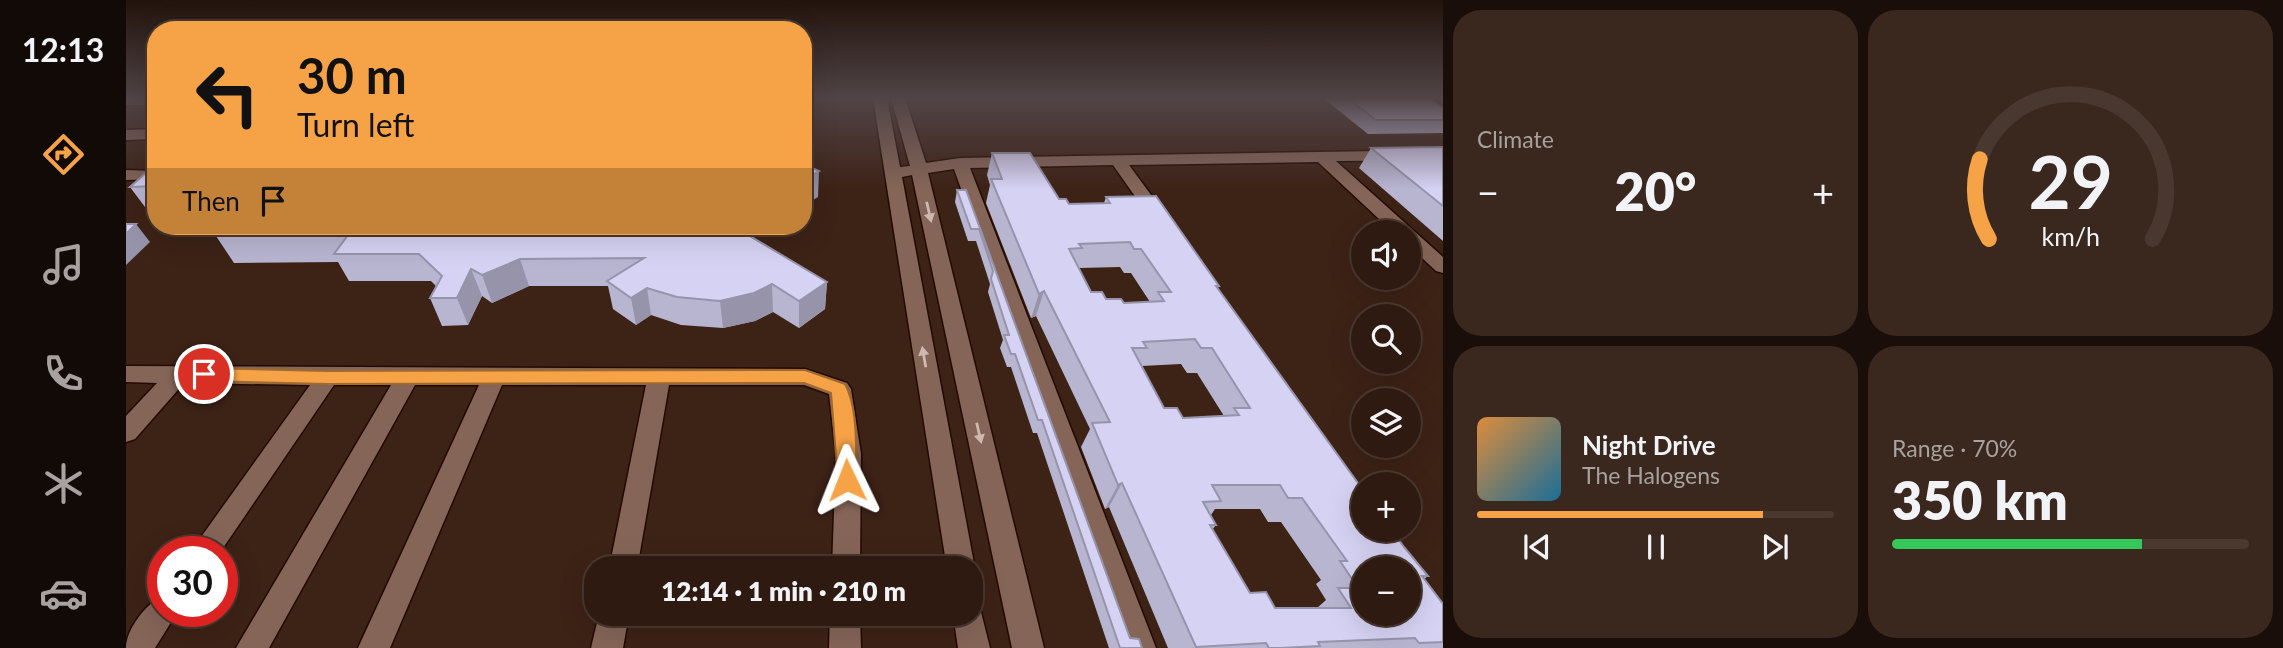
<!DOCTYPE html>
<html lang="en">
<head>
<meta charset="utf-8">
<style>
  body { margin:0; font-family:Lato,sans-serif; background:#3a271e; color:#f1f3f6; height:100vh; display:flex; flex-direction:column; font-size:26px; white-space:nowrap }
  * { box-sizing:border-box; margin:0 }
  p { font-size:23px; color:#a7a19f }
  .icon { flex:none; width:38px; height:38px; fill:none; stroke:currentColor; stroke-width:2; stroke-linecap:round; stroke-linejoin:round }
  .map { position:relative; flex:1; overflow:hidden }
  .sheet { display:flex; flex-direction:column; gap:10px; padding:10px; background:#190e09; width:840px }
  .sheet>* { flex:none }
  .banner { position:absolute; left:21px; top:21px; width:665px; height:214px; border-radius:28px; box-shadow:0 7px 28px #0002,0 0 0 2px #493830; background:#f6a247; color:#111; overflow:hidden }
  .fabs { position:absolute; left:1225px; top:220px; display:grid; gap:14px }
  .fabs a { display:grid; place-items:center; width:70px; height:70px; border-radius:50%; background:#2e1a10; box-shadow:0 7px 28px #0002,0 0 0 2px #493830; font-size:35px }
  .speed { position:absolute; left:21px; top:536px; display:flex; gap:14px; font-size:35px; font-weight:700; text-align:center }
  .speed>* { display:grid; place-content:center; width:91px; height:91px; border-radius:50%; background:#2e1a10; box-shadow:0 7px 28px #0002,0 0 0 2px #493830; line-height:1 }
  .speed .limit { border:10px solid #d22; background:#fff; color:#111 }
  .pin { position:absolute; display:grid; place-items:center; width:60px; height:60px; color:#fff; margin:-30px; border:4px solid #fff; border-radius:50%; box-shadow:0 2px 7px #0007 }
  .me { position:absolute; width:77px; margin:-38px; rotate:358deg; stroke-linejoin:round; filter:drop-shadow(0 0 5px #0008) }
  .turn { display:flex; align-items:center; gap:24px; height:147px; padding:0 35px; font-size:32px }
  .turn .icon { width:91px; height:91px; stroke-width:2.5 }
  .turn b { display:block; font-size:49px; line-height:60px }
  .then { display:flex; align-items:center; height:66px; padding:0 35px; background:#0003; gap:14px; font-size:26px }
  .big { font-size:52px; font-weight:800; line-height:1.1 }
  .sheet .card { flex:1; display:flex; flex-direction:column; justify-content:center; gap:10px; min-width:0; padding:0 24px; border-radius:28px; background:#3a271e }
  .sheet .dial { align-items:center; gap:0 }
  .dial svg { height:182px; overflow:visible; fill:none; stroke:#493830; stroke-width:7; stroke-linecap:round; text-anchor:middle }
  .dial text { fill:#f1f3f6; stroke:none }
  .song { display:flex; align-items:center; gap:21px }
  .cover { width:84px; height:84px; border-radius:10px; background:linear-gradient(135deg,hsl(30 70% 55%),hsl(200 70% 35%)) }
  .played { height:7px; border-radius:4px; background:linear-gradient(90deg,#f6a247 80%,#493830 80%) }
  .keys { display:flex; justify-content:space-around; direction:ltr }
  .heat { display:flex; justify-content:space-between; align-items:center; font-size:38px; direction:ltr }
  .charge { height:10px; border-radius:5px; background:linear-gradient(90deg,#34c759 70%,#493830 0) }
  .sheet .tiles { flex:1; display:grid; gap:10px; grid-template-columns:repeat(2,1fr) }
  .trip { position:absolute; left:458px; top:556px; width:399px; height:70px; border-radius:28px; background:#2e1a10; box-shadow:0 7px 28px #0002,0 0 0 2px #493830; font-weight:800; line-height:70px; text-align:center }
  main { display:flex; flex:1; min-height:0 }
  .tabs { display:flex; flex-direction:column; width:126px; justify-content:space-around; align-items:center; background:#120a06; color:#a7a19f }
  .tabs .icon { width:49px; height:49px }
  .tabs .on { color:#f6a247 }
  .tabs b { font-size:32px; color:#f1f3f6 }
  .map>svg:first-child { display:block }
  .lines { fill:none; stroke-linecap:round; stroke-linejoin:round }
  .minor-casing { stroke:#230a02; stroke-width:3 }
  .minor { fill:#856558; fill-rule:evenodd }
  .wall { fill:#b8b5d1; fill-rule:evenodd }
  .shaded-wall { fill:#9693aa }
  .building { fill:#d6d2f3; stroke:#9693aa; stroke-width:2; fill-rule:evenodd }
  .oneway { fill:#ceb8af }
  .route { fill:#f6a247; stroke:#a0692e; stroke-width:2 }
</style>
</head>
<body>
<main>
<nav class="tabs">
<b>12:13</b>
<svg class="icon on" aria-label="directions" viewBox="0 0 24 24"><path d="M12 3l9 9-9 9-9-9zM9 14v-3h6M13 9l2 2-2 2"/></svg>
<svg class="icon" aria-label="music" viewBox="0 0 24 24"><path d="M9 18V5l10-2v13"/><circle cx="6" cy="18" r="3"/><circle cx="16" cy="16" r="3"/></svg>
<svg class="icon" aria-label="phone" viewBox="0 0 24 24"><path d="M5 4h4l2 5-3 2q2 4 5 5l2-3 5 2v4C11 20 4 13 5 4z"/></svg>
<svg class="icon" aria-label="climate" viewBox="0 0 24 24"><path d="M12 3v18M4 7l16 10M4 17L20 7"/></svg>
<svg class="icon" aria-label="car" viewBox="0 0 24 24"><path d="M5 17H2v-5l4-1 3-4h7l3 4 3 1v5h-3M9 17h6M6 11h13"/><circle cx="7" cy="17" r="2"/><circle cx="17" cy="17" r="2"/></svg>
</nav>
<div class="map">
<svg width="1317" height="648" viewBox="0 0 1317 648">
  <rect width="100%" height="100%" fill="#3d2216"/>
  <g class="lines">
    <defs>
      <g id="minor">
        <rect x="0" y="98" width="30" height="7"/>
        <path d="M747 98H761L774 167 784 166 765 98H779L800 163 834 158 1317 150V160L1210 161 1317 257V273L1310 271 1283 246V233H1268L1192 162 1003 165 1042 218 1033 223 1027 222 987 165 844 168 1030 648H998L828 169 802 173 918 648H886L786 175 776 177 849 569 845 578V569H821Z"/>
        <path d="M30 129V139L0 140V130Z"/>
        <path d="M0 170 30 171V179L0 180Z"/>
        <path d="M0 366 679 369 721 383 725 389 735 454 734 569H706L710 454 703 394 678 385H543L511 569H483L520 385H376L264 648H232L353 385H289L143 648H110L265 385H208L95 551H65L184 385 58 383 9 439 0 442V416L31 383 0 382Z"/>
        <path d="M37 596V611H52L29 648H0C0 630 20 603 37 596Z"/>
        <path d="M845 601 853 604 864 648H832L827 614H845Z"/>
        <path d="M473 614H503L497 648H465Z"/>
        <path d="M704 614H734L735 648H703Z"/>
      </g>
    </defs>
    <!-- minor casing -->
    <use href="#minor" class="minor-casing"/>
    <!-- minor -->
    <use href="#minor" class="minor"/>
  </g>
  <!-- wall -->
  <g class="wall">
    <path d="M1197 98H1303L1317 108V133L1242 134Z"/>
    <path d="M1317 147V241L1233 168 1245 148Z"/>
    <path d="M866 153 933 199 943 204 978 203 980 197 1093 286 1092 288 1278 547 1302 576 1298 579 1317 604V648H1042L983 507 979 509 955 447 964 429 910 316 905 318 860 203 864 185 861 175ZM994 267 998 273H1005L1024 302 998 303 980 299 965 292 953 268ZM1055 364 1061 373H1071L1098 416 1057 418 1038 408 1016 366ZM1089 509H1134L1142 522H1155L1195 580 1190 584 1200 600 1191 608H1149L1124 593 1086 530 1090 525 1085 515Z"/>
    <path d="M30 164V207H19L4 187Z"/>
    <path d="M831 190H840L1004 638 1016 648H983L911 433H907L885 367H881L874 348 877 340 862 292 864 284 850 241H842L829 202Z"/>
    <path d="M100 226 626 237 701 282 699 309 673 328 647 312 629 321 597 328 555 325 525 315 510 325 487 309 482 286H403L366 303 356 296 342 325 316 326 304 298 310 286 305 281H223L212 262 108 263 90 236Z"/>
  </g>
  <!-- shaded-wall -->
  <g class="shaded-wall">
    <path d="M693 171 692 197 677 206V180Z"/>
    <path d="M10 224 24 242 0 265V234Z"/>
    <path d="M603 226H645L605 250Z"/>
    <path d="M394 259 403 286 366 303 356 275Z"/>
    <path d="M345 269 356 296 342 325 331 298Z"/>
    <path d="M701 282 699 309 673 328V301Z"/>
    <path d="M646 284 647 312 629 321 597 328 594 301Z"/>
    <path d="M521 288 525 315 510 325 505 298Z"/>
    <path d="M918 291 910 316 905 318 913 294Z"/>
    <path d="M996 483 983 507 979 509 992 485Z"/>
  </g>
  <!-- building -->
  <g class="building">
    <path d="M1221 98H1303L1317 108V120H1250Z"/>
    <path d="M1317 147V206L1245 148Z"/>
    <path d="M866 153H904L933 199H940L943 204 984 203 980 197 1030 196 1093 286H1090L1237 490V530H1266L1278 547 1302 576H1296L1317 604V642L1293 643 1289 638 1192 642 1194 646 1155 648H1143L1140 643 1070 647 996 483 992 485 966 423 984 422 918 291 913 294 865 179H876ZM1004 242 1008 249H1015L1045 292H1032L1038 301 998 303 995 299H980L976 292H965L943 249 956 248 953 244ZM1069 339 1075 348H1086L1124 408H1108L1113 415 1057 418 1051 408H1038L1006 348H1021L1017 342ZM1086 485H1154L1162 498H1176L1221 561H1214L1232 588H1212L1225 608H1149L1140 592 1124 593 1084 525H1090L1077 502 1095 501ZM1237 569H1283V614H1237Z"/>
    <path d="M30 164V186L4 187Z"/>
    <path d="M677 164 693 171 677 180Z"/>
    <path d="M831 190H840L1004 638 1013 639 1016 648H994L916 420H912L889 354H885L878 335H883L865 279 867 271 853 229H845Z"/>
    <path d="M0 224H10L0 234Z"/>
    <path d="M100 226H607L701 282 673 301 646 284 628 293 594 301 551 297 521 288 505 298 481 281 518 258 394 259 356 275 345 269 331 298H304L316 276 293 254H208L222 235 90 236Z"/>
  </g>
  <!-- one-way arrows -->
  <defs><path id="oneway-solid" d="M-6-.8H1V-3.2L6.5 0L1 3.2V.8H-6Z" transform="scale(1.75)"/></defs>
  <g class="oneway">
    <use href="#oneway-solid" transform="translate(803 212) rotate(77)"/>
    <use href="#oneway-solid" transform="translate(798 357) rotate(-100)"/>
    <use href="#oneway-solid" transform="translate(853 433) rotate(77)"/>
  </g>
  <!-- sky -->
  <linearGradient id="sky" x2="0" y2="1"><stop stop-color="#22130c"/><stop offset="0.52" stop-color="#514447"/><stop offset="1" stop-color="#514447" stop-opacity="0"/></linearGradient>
  <rect width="1317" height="189" fill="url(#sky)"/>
  <!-- route -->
  <path class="route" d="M78 368 201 371 679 370 719 384C733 410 729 450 731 480L728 485H714L712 480 705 393 678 383 201 384 78 381 69 374Z"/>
</svg>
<div class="fabs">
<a><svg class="icon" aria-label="sound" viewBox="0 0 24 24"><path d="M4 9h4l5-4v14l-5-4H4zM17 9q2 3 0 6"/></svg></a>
<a><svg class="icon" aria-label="search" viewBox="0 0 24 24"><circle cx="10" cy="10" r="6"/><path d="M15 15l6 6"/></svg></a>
<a><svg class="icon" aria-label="layers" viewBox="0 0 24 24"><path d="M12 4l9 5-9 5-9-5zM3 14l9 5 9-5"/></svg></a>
<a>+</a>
<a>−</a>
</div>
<div class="speed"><div class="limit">30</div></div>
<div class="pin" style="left:78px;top:374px;background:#d93025"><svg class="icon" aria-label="arrive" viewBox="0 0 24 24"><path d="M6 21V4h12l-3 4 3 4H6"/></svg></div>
<svg class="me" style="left:721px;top:480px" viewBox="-20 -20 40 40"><path d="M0-17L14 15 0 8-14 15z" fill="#f6a247" stroke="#fff" stroke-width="4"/></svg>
<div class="trip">12:14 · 1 min · 210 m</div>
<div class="banner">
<div class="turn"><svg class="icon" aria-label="left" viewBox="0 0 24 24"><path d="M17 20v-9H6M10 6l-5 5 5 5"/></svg><div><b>30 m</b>Turn left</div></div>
<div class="then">Then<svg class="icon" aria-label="arrive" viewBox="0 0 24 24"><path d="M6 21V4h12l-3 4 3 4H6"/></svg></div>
</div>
</div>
<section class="sheet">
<div class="tiles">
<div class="card"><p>Climate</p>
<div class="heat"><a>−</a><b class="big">20°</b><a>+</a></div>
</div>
<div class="card dial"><svg viewBox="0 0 100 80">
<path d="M14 69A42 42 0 1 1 86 69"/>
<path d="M14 69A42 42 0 0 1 10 34" stroke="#f6a247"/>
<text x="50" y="56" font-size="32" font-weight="700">29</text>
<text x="50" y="72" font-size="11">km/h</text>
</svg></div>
<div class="card">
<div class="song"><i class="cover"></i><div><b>Night Drive</b><p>The Halogens</p></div></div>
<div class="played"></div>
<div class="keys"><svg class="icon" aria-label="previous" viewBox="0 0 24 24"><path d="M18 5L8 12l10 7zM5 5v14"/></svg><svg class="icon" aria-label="pause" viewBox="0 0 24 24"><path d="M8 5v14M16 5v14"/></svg><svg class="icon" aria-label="next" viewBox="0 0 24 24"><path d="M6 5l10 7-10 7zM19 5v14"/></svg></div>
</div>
<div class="card"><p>Range · 70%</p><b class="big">350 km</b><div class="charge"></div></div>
</div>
</section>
</main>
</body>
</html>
